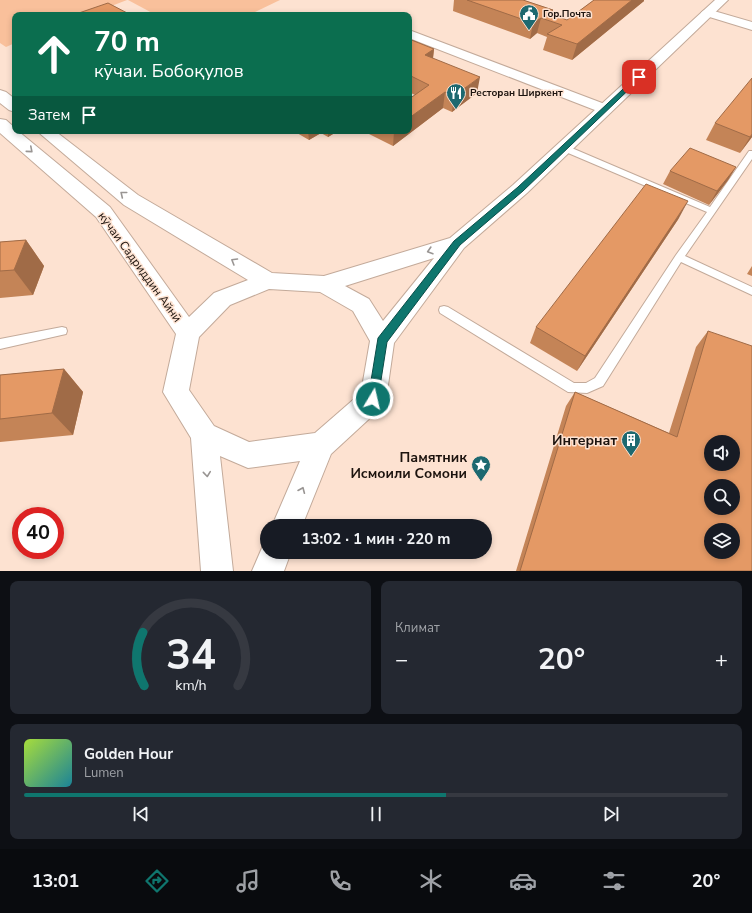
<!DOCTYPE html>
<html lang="ru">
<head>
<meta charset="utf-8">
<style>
  body { margin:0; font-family:"Nunito Sans",sans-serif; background:#242831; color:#f1f3f6; height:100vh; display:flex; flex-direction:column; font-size:15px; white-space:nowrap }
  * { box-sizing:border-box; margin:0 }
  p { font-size:13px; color:#9ea1a6 }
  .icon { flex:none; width:22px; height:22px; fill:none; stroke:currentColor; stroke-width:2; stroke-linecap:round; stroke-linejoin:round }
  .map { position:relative; height:571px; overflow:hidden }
  .sheet { display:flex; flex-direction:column; gap:10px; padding:10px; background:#0d0f14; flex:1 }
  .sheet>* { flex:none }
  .hud { position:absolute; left:12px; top:12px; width:400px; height:122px; border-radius:8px; box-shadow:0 2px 6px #0003; background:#0b6e4f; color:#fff; overflow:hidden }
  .fabs { position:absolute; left:704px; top:435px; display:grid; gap:8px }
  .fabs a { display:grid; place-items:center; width:36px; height:36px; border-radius:50%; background:#171b24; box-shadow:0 2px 6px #0003; font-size:20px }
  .speed { position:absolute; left:12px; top:507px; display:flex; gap:8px; font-size:20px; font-weight:700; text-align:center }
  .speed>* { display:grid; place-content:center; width:52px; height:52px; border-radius:50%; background:#171b24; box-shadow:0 2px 6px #0003; line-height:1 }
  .speed .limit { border:6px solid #d22; background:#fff; color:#111 }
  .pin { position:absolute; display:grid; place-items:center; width:34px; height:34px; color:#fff; margin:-17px; border-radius:8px; box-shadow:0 2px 6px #0006 }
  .me { position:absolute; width:44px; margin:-22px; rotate:9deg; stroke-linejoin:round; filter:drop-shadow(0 0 3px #0008) }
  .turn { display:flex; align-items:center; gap:14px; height:84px; padding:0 16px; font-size:18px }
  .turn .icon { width:52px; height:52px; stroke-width:2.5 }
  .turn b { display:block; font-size:28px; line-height:34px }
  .then { display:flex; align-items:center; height:38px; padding:0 16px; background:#0003; gap:8px; font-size:15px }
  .big { font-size:30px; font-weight:700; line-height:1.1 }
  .sheet .widget { flex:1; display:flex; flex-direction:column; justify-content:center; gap:6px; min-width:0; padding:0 14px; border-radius:8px; background:#242831 }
  .sheet .dial { align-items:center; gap:0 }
  .dial svg { height:104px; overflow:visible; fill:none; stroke:#363941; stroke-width:7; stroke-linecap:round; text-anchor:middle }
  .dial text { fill:#f1f3f6; stroke:none }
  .song { display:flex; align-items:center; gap:12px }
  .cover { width:48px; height:48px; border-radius:6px; background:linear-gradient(135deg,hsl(80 70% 55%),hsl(190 70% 35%)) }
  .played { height:4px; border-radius:2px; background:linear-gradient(90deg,#0f766e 60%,#363941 60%) }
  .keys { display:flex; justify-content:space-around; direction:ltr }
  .heat { display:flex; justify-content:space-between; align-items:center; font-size:22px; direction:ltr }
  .sheet .tiles { flex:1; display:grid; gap:10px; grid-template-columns:1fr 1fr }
  .widget:last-child { grid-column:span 2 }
  .trip { position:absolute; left:260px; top:519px; width:232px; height:40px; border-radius:20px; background:#171b24; box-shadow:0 2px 6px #0003; font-weight:700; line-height:40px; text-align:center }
  .tab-bar { display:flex; height:64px; justify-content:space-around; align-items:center; background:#090b0e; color:#9ea1a6 }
  .tab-bar .icon { width:28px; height:28px }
  .tab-bar .current { color:#0f766e }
  .tab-bar b { font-size:18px; color:#f1f3f6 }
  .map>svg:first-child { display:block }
  .green { fill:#f9c09b }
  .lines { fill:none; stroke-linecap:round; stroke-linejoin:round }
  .service-casing { stroke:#c3aa9a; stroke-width:2 }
  .minor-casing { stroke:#c3aa9a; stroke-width:2 }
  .tertiary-casing { stroke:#c3aa9a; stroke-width:2 }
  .service { fill:#fff; fill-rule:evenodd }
  .minor { fill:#fff; fill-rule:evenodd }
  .tertiary { fill:#fff; fill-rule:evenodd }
  .wall { fill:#c48457 }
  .shaded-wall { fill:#a06b47 }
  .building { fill:#e49965; stroke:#a06b47; fill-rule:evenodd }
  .oneway { stroke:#999593 }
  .route { fill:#0f766e; stroke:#0a4d48 }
  .labels { text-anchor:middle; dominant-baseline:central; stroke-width:3; stroke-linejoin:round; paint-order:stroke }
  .far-poi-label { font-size:10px; font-weight:bold; fill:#1c130e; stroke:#fde2d1; text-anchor:start }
  .street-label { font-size:12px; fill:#1c130e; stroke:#fde2d1 }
  .near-poi-label { font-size:14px; font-weight:bold; fill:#1c130e; stroke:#fde2d1; text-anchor:end }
</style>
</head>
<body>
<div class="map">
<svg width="752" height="571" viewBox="0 0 752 571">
  <rect width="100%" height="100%" fill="#fde2d1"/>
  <!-- green -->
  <g class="green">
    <path d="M0 0H127L88 15H15V43L6 47 0 43Z"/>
    <path d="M128 0H280L249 15H156Z"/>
  </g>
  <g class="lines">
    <defs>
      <g id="service">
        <path d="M561 146H567L710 207 749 151H752V159L685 256 752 287V295L681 262 603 386 587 393 568 392 440 313 439 310 440 307 444 306 448 307 574 383H586L595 378 676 255 707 212 561 150Z"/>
        <path d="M62 327 66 328 67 331 66 334 0 349V339Z"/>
      </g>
      <g id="minor">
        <path d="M707 9 752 22V30L703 15 701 13 703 11Z"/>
        <path d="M409 30 610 106 612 109 610 112 605 113 600 112 409 38Z"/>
      </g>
      <g id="tertiary">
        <path d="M715 0H728L527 193 464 248 394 343 386 399 382 407 331 454 302 526H272L300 461 248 468 220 456 233 571H201L191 438 163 392 176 334 96 217 0 133V119L6 120 15 128V131H18L110 207 189 317 214 293 248 280 124 205 37 131H55L138 195 272 273 324 276 450 238 513 185ZM434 258 383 321 369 299 345 286ZM269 289 320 292 353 311 370 341 361 393 315 433 249 442 214 426 189 390 199 337 230 305Z"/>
        <path d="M0 90 6 92 15 99V112L9 110 0 103Z"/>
        <path d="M267 540V552H291L284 571H252L265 541Z"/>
      </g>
    </defs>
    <!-- service casing -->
    <use href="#service" class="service-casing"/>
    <!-- minor casing -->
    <use href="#minor" class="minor-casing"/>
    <!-- tertiary casing -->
    <use href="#tertiary" class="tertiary-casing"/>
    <!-- service -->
    <use href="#service" class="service"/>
    <!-- minor -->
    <use href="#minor" class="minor"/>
    <!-- tertiary -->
    <use href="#tertiary" class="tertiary"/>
  </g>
  <!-- wall -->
  <g class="wall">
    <path d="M454 0H523L553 10 552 15 567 20 594 0H644V1L572 60 543 50 547 37 537 33 530 39 453 11Z"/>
    <path d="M409 39 434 49 433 59 477 93 452 112 443 108 393 146 363 131H409L415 95 409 92Z"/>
    <path d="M715 123 752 137 740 153 706 140Z"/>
    <path d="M297 131H338L328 137 321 133 309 140 297 133Z"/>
    <path d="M736 167 728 180 709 205 663 184 670 171Z"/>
    <path d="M679 218 577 371 530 343 536 327Z"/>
    <path d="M26 240 44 266 33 295 0 298V242Z"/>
    <path d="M752 266V276L747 274Z"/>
    <path d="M708 331 752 571H516L566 406 575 392 669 433 696 347Z"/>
    <path d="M64 369 83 392 73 435 0 442V375Z"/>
  </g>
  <!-- shaded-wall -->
  <g class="shaded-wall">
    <path d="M632 0H644V1L572 60 577 44Z"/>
    <path d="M553 10 550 21 548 13Z"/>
    <path d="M541 18 537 33 530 39 533 23Z"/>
    <path d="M434 49 432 65 425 55Z"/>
    <path d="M480 77 477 93 452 112 454 96Z"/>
    <path d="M445 92 443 108 393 146 394 131H409V118Z"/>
    <path d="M308 131H321V133L309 140Z"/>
    <path d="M328 131H338L328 137Z"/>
    <path d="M752 134V137L740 153 750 137Z"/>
    <path d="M736 167 728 180 709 205 717 191Z"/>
    <path d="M688 201 679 218 577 371 585 356Z"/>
    <path d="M26 240 44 266 33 295 14 270Z"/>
    <path d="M64 369 83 392 73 435 52 413Z"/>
  </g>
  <!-- building -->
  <g class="building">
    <path d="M467 0H523L553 10 548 13 567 20 594 0H632L577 44 547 34 562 25 541 18 533 23Z"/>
    <path d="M108 3 131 15H73Z"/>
    <path d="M409 39 434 49 425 55 480 77 454 96 445 92 409 118V99L429 85 409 75Z"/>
    <path d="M752 78V134L750 137 715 123Z"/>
    <path d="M690 148 736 167 717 191 670 171Z"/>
    <path d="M646 184 688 201 585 356 536 327Z"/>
    <path d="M26 240 14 270 0 271V242Z"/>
    <path d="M708 331 752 346V571H520L575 392 677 437ZM711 442H733V464H711ZM711 486H733V508H711ZM711 530H733V552H711Z"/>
    <path d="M64 369 52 413 0 419V375Z"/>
  </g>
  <!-- one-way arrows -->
  <defs><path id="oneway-chevron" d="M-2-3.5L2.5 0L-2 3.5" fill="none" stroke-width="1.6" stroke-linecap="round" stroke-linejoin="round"/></defs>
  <g class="oneway">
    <use href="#oneway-chevron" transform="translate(30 150) rotate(41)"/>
    <use href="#oneway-chevron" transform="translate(123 194) rotate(-141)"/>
    <use href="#oneway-chevron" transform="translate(430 251) rotate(163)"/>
    <use href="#oneway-chevron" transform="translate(234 261) rotate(-149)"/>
    <use href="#oneway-chevron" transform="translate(207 474) rotate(84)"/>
    <use href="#oneway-chevron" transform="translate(302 490) rotate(-67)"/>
  </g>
  <!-- route -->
  <path class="route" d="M637 76 642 77 523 191 460 245 387 342 378 399 377 402 373 403 369 402 368 399 378 338 454 241 518 187Z"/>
  <!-- icons -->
  <defs>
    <symbol id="civic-pin" viewBox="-11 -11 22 30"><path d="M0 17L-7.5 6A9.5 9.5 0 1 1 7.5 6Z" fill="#1d6970" stroke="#fde2d1"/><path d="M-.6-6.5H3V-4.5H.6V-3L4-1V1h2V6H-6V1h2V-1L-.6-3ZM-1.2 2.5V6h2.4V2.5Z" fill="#fff"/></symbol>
    <symbol id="restaurant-pin" viewBox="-11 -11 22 30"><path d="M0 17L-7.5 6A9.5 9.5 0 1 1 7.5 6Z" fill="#1d6970" stroke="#fde2d1"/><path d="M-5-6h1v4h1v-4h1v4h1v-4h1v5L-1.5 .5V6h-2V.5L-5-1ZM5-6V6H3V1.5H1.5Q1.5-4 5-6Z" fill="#fff"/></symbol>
    <symbol id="building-pin" viewBox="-11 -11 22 30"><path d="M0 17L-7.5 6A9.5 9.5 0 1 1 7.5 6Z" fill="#1d6970" stroke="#fde2d1"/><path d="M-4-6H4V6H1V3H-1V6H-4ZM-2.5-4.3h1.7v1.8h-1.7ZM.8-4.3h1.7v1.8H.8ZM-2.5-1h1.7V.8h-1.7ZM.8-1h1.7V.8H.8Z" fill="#fff"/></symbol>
    <symbol id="sight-pin" viewBox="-11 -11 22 30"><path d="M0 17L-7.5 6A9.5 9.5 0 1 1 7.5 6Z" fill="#1d6970" stroke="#fde2d1"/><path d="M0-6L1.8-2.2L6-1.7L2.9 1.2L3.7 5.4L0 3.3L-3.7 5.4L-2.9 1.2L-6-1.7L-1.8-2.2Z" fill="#fff"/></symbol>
  </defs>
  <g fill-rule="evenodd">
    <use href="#civic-pin" x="518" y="3" width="22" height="30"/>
    <use href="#restaurant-pin" x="445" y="82" width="22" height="30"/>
    <use href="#building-pin" x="620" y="429" width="22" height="30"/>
    <use href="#sight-pin" x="470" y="454" width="22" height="30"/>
  </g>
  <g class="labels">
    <!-- far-poi labels -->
    <g class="far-poi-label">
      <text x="543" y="14">Гор.Почта</text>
      <text x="470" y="93">Ресторан Ширкент</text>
    </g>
    <!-- street labels -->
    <g class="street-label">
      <text transform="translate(140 267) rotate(54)">кӯчаи Садриддин Айнӣ</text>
    </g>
    <!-- near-poi labels -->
    <g class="near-poi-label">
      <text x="617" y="440">Интернат</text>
      <text x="467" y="457">Памятник<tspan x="467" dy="16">Исмоили Сомони</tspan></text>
    </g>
  </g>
</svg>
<div class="fabs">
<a><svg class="icon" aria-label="sound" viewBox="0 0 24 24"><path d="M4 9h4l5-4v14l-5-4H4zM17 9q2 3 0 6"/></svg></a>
<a><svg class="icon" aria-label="search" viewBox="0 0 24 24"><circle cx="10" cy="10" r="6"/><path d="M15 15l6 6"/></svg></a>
<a><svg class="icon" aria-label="layers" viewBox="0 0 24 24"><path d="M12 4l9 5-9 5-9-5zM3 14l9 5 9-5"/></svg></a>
</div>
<div class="speed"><div class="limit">40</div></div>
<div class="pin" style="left:639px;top:77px;background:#d93025"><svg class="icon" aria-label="arrive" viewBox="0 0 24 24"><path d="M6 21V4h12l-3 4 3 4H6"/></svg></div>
<svg class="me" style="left:373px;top:399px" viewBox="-20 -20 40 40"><circle r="17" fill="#0f766e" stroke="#fff" stroke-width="3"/><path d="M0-11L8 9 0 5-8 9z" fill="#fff"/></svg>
<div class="trip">13:02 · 1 мин · 220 m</div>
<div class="hud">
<div class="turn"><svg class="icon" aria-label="ahead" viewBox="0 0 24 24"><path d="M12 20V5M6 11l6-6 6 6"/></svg><div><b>70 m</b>кӯчаи. Бобоқулов</div></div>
<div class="then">Затем<svg class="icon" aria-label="arrive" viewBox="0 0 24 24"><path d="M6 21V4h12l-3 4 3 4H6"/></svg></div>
</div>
</div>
<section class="sheet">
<div class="tiles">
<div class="widget dial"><svg viewBox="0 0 100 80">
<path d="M14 69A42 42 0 1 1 86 69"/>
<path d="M14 69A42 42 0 0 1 13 28" stroke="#0f766e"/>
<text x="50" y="56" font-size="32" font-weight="700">34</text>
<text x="50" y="72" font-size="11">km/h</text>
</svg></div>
<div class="widget"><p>Климат</p>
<div class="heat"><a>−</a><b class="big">20°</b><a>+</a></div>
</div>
<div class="widget">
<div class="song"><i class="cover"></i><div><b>Golden Hour</b><p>Lumen</p></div></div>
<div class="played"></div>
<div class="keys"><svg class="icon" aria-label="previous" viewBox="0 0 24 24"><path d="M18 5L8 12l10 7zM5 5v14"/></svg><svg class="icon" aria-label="pause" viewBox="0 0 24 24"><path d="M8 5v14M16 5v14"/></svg><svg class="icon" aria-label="next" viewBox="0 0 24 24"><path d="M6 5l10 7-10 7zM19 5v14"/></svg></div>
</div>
</div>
</section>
<nav class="tab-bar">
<b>13:01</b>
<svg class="icon current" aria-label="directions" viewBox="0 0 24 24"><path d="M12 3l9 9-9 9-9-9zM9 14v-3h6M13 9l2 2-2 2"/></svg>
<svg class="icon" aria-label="music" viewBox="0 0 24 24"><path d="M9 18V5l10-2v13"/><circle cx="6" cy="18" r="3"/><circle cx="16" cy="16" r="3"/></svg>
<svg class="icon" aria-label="phone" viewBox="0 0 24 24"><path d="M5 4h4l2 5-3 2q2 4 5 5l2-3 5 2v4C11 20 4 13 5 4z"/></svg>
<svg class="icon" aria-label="climate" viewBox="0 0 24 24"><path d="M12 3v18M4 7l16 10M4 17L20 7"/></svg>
<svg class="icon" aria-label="car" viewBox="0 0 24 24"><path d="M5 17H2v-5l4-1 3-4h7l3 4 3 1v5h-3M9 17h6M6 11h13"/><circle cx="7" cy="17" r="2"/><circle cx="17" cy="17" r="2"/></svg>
<svg class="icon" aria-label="filters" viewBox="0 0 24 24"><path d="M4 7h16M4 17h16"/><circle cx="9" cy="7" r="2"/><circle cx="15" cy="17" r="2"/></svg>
<b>20°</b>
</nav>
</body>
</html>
